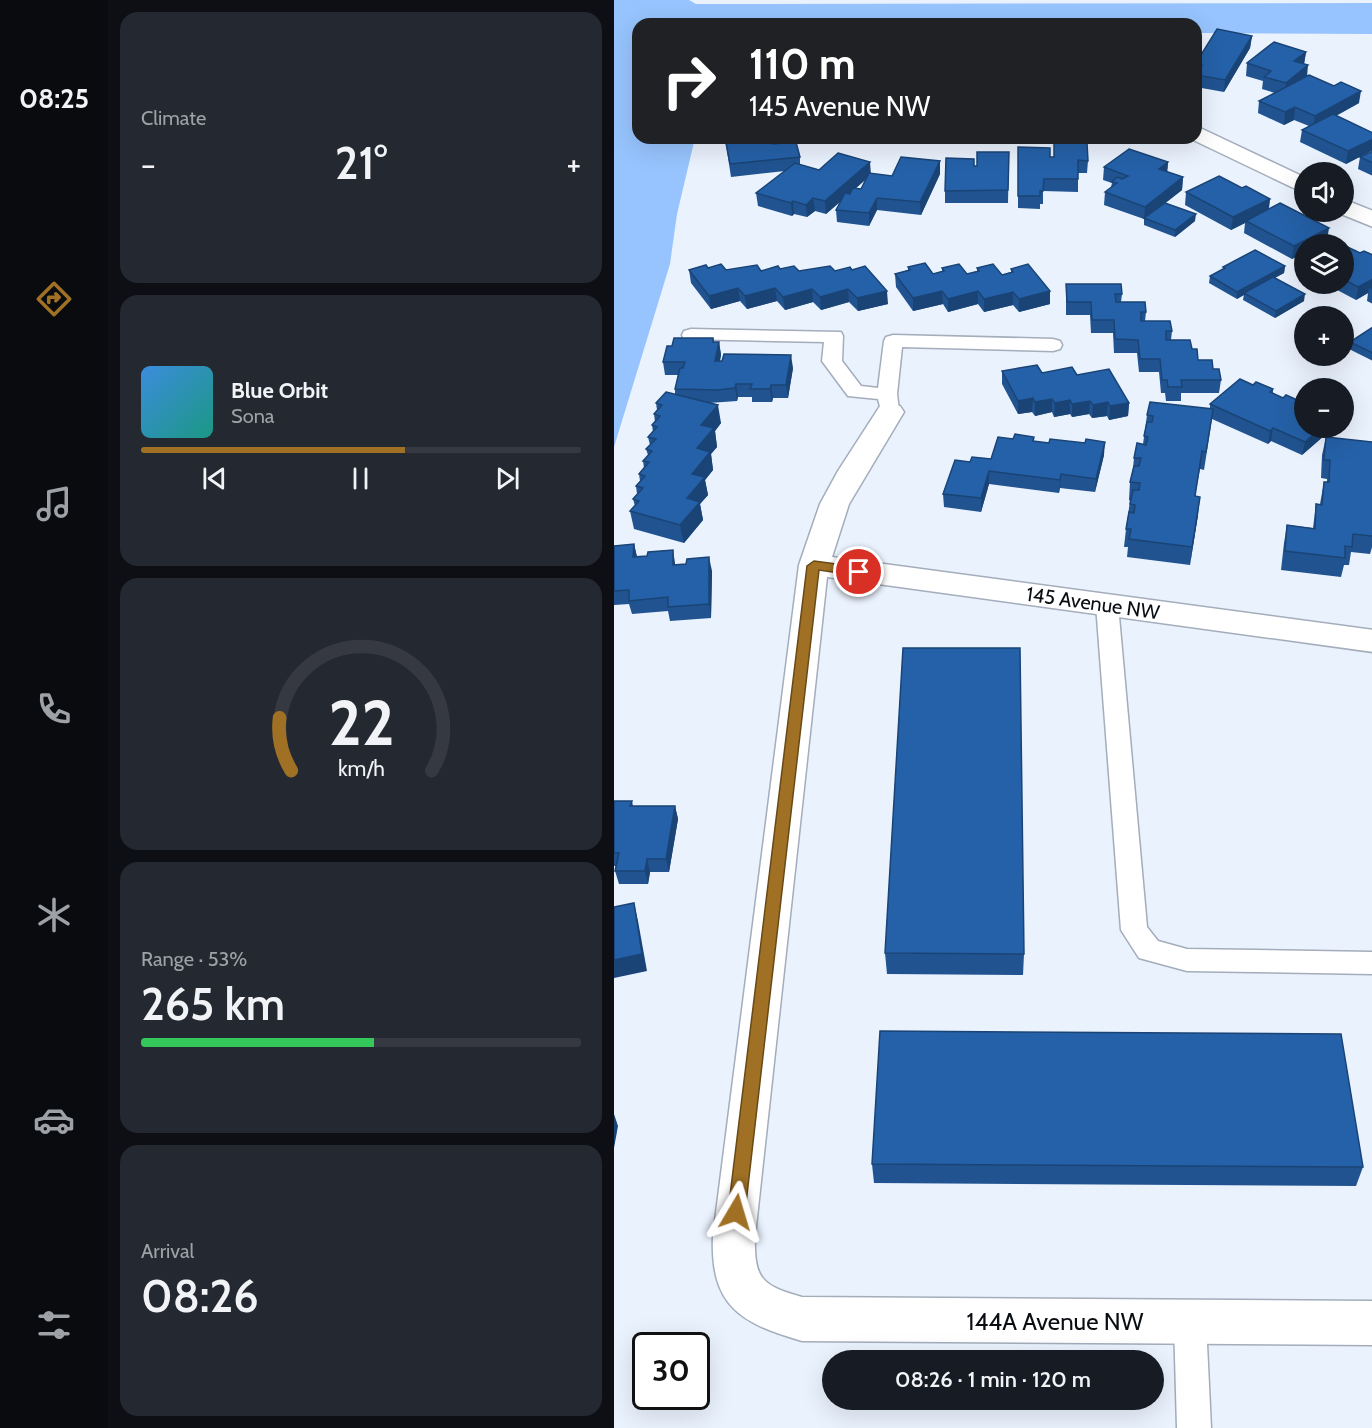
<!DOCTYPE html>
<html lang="en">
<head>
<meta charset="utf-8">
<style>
  body { margin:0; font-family:Cabin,sans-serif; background:#242831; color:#f1f3f6; height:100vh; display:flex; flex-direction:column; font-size:22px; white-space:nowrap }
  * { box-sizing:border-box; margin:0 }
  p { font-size:20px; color:#9ea1a6 }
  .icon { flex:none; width:33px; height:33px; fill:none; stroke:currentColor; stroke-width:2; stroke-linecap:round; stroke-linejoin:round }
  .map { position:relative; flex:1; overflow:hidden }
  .drawer { display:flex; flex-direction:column; gap:12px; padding:12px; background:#0d0f14; width:506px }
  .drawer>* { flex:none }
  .hud { position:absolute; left:18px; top:18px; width:570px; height:126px; border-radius:18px; box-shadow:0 6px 24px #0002; background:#202124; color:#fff; overflow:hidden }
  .tools { position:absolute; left:680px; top:162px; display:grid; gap:12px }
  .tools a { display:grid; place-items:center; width:60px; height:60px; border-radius:50%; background:#171b24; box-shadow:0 6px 24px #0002; font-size:30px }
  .speed { position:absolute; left:18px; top:1332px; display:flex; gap:12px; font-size:30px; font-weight:700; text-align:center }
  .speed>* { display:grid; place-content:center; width:78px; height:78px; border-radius:50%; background:#171b24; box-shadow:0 6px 24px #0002; line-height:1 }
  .speed .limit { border:3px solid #111; border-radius:9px; background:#fff; color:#111 }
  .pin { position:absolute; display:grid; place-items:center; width:51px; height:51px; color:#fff; margin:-26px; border:3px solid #fff; border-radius:50%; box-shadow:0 2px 6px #0007 }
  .me { position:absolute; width:66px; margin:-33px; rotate:7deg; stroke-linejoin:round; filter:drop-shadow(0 0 4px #0008) }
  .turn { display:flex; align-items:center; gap:21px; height:126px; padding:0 18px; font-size:27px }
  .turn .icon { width:78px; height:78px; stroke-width:2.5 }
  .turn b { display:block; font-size:42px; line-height:51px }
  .big { font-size:45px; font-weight:600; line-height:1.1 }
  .drawer .widget { flex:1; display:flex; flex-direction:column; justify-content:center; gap:9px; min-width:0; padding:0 21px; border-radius:18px; background:#242831 }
  .drawer .dial { align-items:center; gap:0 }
  .dial svg { height:156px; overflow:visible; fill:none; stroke:#363941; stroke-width:7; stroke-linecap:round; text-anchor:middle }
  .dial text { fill:#f1f3f6; stroke:none }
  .song { display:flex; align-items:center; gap:18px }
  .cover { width:72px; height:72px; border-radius:9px; background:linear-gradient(135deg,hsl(210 70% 55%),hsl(170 70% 35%)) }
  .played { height:6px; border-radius:3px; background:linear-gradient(90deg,#a07124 60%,#363941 60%) }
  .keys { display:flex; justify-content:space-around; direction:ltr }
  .heat { display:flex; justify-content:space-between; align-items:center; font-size:33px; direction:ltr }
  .charge { height:9px; border-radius:4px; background:linear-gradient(90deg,#34c759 53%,#363941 0) }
  .trip { position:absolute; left:208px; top:1350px; width:342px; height:60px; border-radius:30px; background:#171b24; box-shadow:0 6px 24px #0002; font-weight:600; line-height:60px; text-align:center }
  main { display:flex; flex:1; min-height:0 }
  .dock { display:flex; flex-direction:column; width:108px; justify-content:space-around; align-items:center; background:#090b0e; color:#9ea1a6 }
  .dock .icon { width:42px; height:42px }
  .dock .active { color:#a07124 }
  .dock b { font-size:27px; color:#f1f3f6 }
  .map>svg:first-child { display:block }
  .green { fill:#97c4fe }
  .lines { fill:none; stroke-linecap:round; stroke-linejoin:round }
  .service-casing { stroke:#a3adbb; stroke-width:3 }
  .minor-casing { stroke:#a3adbb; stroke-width:3 }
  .service { fill:#fff; fill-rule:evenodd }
  .minor { fill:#fff; fill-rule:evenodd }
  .wall { fill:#205390; fill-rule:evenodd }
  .shaded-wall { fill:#1a4476 }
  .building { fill:#2561a8; stroke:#1a4476; stroke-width:1.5 }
  .route { fill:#a07124; stroke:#684917; stroke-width:1.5 }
  .labels { text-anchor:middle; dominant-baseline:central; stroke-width:6; stroke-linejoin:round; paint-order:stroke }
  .street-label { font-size:20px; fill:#0a0e13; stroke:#fff }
  .near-street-label { font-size:24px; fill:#0a0e13; stroke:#fff }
</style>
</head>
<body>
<main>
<nav class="dock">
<b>08:25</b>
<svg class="icon active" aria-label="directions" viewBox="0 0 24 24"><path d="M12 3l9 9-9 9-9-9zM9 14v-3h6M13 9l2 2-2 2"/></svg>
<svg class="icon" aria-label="music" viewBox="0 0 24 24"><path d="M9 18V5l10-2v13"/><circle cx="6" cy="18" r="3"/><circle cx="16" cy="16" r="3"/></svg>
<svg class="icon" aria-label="phone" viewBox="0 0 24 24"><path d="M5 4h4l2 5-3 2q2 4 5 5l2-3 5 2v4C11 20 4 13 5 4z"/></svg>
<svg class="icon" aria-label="climate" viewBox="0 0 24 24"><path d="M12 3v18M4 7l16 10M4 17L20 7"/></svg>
<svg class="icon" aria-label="car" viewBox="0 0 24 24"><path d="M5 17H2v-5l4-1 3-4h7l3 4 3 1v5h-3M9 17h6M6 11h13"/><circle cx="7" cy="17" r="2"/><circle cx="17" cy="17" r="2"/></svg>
<svg class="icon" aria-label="filters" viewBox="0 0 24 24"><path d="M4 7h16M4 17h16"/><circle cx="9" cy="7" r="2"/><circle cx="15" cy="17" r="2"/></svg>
</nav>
<section class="drawer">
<div class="widget"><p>Climate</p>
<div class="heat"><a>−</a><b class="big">21°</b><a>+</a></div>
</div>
<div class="widget">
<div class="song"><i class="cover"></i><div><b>Blue Orbit</b><p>Sona</p></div></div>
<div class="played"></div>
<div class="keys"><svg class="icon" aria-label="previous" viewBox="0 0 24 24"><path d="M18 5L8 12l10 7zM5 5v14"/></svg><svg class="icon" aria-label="pause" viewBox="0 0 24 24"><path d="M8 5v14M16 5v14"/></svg><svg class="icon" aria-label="next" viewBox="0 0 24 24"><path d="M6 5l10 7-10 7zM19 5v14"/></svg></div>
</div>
<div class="widget dial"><svg viewBox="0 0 100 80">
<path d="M14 69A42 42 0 1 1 86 69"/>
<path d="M14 69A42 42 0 0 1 8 42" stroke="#a07124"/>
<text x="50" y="56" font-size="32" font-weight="700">22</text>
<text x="50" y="72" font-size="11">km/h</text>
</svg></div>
<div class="widget"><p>Range · 53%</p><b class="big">265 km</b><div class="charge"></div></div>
<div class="widget"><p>Arrival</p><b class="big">08:26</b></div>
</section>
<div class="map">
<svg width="759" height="1428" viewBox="0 0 759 1428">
  <rect width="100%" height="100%" fill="#eaf2fe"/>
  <!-- green -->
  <path class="green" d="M0 0H75L82 4H112L758 3V34L582 33V24H24V138H81L63 214 56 264 0 447Z"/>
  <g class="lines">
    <defs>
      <g id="service">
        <path d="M77 329 227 332 229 336 228 361 247 386 264 388 270 341 272 337 279 335 439 339 446 341 448 345 446 349 439 351 288 347 283 394 285 410 282 414H268L264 399 234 396 208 361 210 342 70 339 68 335 70 331Z"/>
        <path d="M493 597 501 600 504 605 533 927 544 941 573 949 759 952V974L573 971 525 958 507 930 482 605 485 600Z"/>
        <path d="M576 1306 587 1311 592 1322 597 1428H563L560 1322 565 1311Z"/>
      </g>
      <g id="minor">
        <path d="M582 126 690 177V193L575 138H582Z"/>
        <path d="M729 199 759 211V227L722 212H729Z"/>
        <path d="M276 404 286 406 290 412 235 504 218 557 759 630V652L213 577 141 1236C140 1278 147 1286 188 1297L759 1301V1345L188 1341C126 1323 96 1306 99 1236L185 565 206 504 224 471 266 406Z"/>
      </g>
    </defs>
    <!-- service casing -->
    <use href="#service" class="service-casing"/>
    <!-- minor casing -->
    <use href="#minor" class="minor-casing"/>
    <!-- service -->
    <use href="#service" class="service"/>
    <!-- minor -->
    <use href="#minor" class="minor"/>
  </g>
  <!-- wall -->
  <g class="wall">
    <path d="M638 36 636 48 610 92 582 87V63Z"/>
    <path d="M692 52 690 64 693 76 745 103 722 116 759 150 732 164 686 142 688 130 695 126 680 120 670 125 644 113 645 101 661 93 648 89 649 81 632 76 633 63Z"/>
    <path d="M111 138H180L186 157V165L205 170 278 176 326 161V174L307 215 263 210 255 226 223 222 222 210 227 201 212 214 201 211 193 217 180 214 178 216 144 206 142 193 171 171 117 177ZM252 179 247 189 242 188Z"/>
    <path d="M404 147 436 157 474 161 473 173H464V192L429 191V204H426V209L404 208Z"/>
    <path d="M759 151V176L744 169 746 157Z"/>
    <path d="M395 152 394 203H331V191L360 166H363Z"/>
    <path d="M554 162 553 172 569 177 568 190 551 203 581 221 561 237 530 225V219L490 205 491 192 497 187 498 183 489 180 490 167Z"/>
    <path d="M628 188 656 199 655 209 713 241 678 259 630 233 631 223 617 230 571 205 572 192Z"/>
    <path d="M729 244 746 253 759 255V304L753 301 754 293 742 300 712 284H729Z"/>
    <path d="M671 266 670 273 660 278 690 301 661 318 629 300 630 294 623 299 595 283 596 276 609 269V267Z"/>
    <path d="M294 267 319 274 328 271V268L353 274 363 272V268L388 275 397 272V269L436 304 405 312 399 305 370 312 364 304 334 312 329 304 299 311 282 287 281 274 294 270Z"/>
    <path d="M94 268 112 270 147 271 166 269 185 271H221L274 304 244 311 235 302 207 310 199 302 171 310 163 301 133 309 126 301 97 309 77 283 75 270Z"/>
    <path d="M452 284 508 294 507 302 532 312 531 321 558 331 557 340 578 349 584 360 599 369 607 380 605 393H567V401H552L551 393H547L545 372H525L523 353H500L499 333H477L476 315H452Z"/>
    <path d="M759 327V361L735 349 736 342Z"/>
    <path d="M99 338 100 342H105L107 355 106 361 179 368 174 398H159L158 402H138V397H124L123 401 95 403 107 423 101 431 103 447 97 454 99 470 91 480 94 495 86 504 89 520 70 543 20 529 16 511 21 506 19 499 23 494 22 486 26 481 25 474 30 468 29 461 34 455 32 449 36 445 34 437 39 432 38 425 41 422 40 414 43 410 42 403 61 394V389L64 375H51L49 362 58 346Z"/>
    <path d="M388 371 463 375 515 403 514 416 495 420 493 416 478 418 475 414 458 417 456 414 440 417 438 412 421 416 418 412 404 414 388 384Z"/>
    <path d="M639 385 659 389V393L719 428 688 455 657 441 654 444 598 419 590 470 586 469 581 496 584 515 576 565 513 557 514 547H510L512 529 516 501 515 500 516 482 519 468 520 458 529 444 533 415 596 408V404Z"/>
    <path d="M712 437 759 442V544L756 554 737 552 735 565H730L727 577 667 570 670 543 673 525 699 528 702 504H706L710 482H713V479L707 478 708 455Z"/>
    <path d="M420 441 490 455 481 492 446 488 445 493 375 484 367 512 330 507 329 494 356 462 377 459Z"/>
    <path d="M20 544 23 557 98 571 97 618 56 621 54 611 18 614 15 604 0 605V546Z"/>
    <path d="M0 801H18L19 806H61L64 819 55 872H36L34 884H5L1 871 2 866H0Z"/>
    <path d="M271 953 410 954 409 975 273 974Z"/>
    <path d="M258 1164 749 1167 742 1186 260 1183Z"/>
  </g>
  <!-- shaded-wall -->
  <g class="shaded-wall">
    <path d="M638 36 636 48 610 92 611 80Z"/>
    <path d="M692 52 690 64 680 61Z"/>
    <path d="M694 65 693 77 671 96 672 83Z"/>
    <path d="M747 91 745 103 699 128 701 116Z"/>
    <path d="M681 107 680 120 670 125 671 112Z"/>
    <path d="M759 139V150L732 164 734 151Z"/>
    <path d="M326 161V174L307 215 306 202Z"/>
    <path d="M256 162 257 175 212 214 211 201Z"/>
    <path d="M554 162 553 175 545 169Z"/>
    <path d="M569 177 568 190 530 220 531 207Z"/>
    <path d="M199 198 201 211 193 217 192 205Z"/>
    <path d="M263 198V210L255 226V213Z"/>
    <path d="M656 199 654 211 632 221 631 223 617 230 619 217Z"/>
    <path d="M179 201 180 214 178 216 177 203Z"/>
    <path d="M582 214 581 221 561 237V230Z"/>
    <path d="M715 228 713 241 706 244H690V253L678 259 680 246Z"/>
    <path d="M671 266 670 273 623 299V292Z"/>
    <path d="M759 279V290L755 288 754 293 742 300 744 287Z"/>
    <path d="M124 288 126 301 97 309 95 296Z"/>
    <path d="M161 288 163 301 133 309 131 296Z"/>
    <path d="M198 289 199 302 171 310 169 297Z"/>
    <path d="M234 289 235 302 207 310 206 297Z"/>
    <path d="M273 291 274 304 244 311 243 298Z"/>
    <path d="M328 291 329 304 299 311V298Z"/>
    <path d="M364 291V304L334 312V299Z"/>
    <path d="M436 291V304L405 312V299Z"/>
    <path d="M399 292V305L370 312V299Z"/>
    <path d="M691 294 690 301 661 318 662 311Z"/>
    <path d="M105 342 107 355 103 374 101 361Z"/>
    <path d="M177 355 179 368 174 398 172 385Z"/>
    <path d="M122 384 124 397 123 401 121 388Z"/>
    <path d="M157 385 159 398 158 402 156 389Z"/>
    <path d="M419 398 418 412 404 414V401Z"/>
    <path d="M438 399V412L421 416V402Z"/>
    <path d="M456 400V414L440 417 441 403Z"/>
    <path d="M476 401 475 414 458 417V404Z"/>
    <path d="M494 402 493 416 478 418 479 405Z"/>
    <path d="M515 403 514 416 495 420 496 406Z"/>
    <path d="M104 405 107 423 101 431 103 447 97 454 99 470 91 480 94 495 86 504 89 520 70 543 66 525 83 448 87 425Z"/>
    <path d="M659 428 657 441 654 444 656 431Z"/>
    <path d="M707 428H719L688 455 691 442Z"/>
    <path d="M491 442 490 455 481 492 482 479Z"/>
    <path d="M375 471V484L367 512V498Z"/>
    <path d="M447 474 446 488 445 493 446 480Z"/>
    <path d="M586 497 584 515 576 565 578 547Z"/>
    <path d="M20 544 23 557H19Z"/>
    <path d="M59 550 61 563V579L59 565Z"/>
    <path d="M95 557 98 571 97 618 95 604Z"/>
    <path d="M61 806 64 819 55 872 52 859Z"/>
    <path d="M33 859 36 872 34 884 31 871Z"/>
    <path d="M20 903 24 921 33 971 0 978V960Z"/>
    <path d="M0 1114 4 1126 0 1148Z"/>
  </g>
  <!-- building -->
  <g class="building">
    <path d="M603 29 638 36 611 80 582 75 588 65 582 64V63Z"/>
    <path d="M660 42 692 52 680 61 694 65 672 83 650 77 657 71 633 63Z"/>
    <path d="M695 75 720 86 727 82 747 91 701 116 681 107 671 112 645 101Z"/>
    <path d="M719 114 759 133V139L734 151 688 130Z"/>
    <path d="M111 138H180L181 139 158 141 159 144 182 142 186 157 116 164Z"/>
    <path d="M440 142 473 143 474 161 464 160V179H430L429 191H426V196H404V147L436 148V157H440Z"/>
    <path d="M515 149 554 162 545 169 569 177 531 207 491 192 503 183 498 182 503 177 508 179 514 176 490 167Z"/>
    <path d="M759 151V163L746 157Z"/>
    <path d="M363 152H395L394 190 331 191 332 158 360 159V166H363Z"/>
    <path d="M224 153 256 162 211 201 199 198 192 205 179 201 177 203 142 193 181 163 205 170Z"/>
    <path d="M287 157 326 161 306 202 263 198 255 213 222 210 231 193 236 194 239 188 247 189 255 173 278 176Z"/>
    <path d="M605 176 628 188 632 186 656 199 619 217 572 192Z"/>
    <path d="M551 203 582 214 561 230 530 218Z"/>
    <path d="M666 203 715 228 680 246 632 221Z"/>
    <path d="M723 242 746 253 750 251 759 255V279L744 287 729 279V244H718Z"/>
    <path d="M641 250 671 266 623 292 596 276 611 268 609 267Z"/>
    <path d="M311 263 319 274 330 271 328 268 345 264 353 274 365 271 363 268 379 264 388 275 399 272 397 269 414 264 436 291 405 299 399 292 370 299 364 291 334 299 328 291 299 298 281 274 296 270 294 267Z"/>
    <path d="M107 264 112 270 143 265 147 271 164 266 166 269 180 266 185 271 216 266 221 271 236 267 238 270 251 266 273 291 243 298 234 289 206 297 198 289 169 297 161 288 131 296 124 288 95 296 75 270 92 265 94 268Z"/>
    <path d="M659 277 691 294 662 311 630 293Z"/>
    <path d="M452 284H507L508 294H501L502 302H531L532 312H527V321H556L558 331H552V340H576L578 349H583L584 360H598L599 369H605L607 380H567L568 387H554L553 380H548L546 359H526L524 340 501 339 500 320H478L477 302H453Z"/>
    <path d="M759 327V353L736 342Z"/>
    <path d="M60 338H99V342H105L101 361H108L110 354 177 355 172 385H157L156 389H136L138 384H122L121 388 103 390 61 389 66 368H69L71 362H49L53 346H58Z"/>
    <path d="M423 365 428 373 458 367 463 375 495 369 515 403 496 406 494 402 479 405 476 401 458 404 456 400 441 403 438 399 421 402 419 398 404 401 388 371Z"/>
    <path d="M626 379 639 385 642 382 659 389 656 392 669 398 672 395 690 403V428H707L691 442 659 428 656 431 596 404Z"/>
    <path d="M52 392 104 405 87 425 100 428 83 448 96 452 78 474 91 477 73 498 86 502 66 525 16 511 25 501 19 499 29 488 22 486 31 476 25 474 35 462 29 461 38 451 32 449 42 439 34 437 43 427 38 425 46 416 40 414 48 405 42 403Z"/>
    <path d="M536 402 599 409 592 452 588 451 581 496 586 497 578 547 515 539 517 529H512L515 512 520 513 521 505 516 504 519 490H525L526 483 516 482 520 466H525L527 458H520L523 443 532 445 534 437 530 436 533 422H538L539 416 533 415Z"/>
    <path d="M401 434 420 437 419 441 435 443 436 439 471 443 472 439 491 442 482 479 447 474 446 480 375 471 367 498 329 494 341 460 356 462 358 457 377 459 384 437 399 439Z"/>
    <path d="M712 437 759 442V536L739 534 738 547 731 546V558L671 551 673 525 701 529 702 504 708 505 710 482H715L716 460H710Z"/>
    <path d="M20 544 19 557 33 556 34 552 59 550V565L72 564 73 559 95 557V604L54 607V597L15 601V590L0 591V546Z"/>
    <path d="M289 648H406L410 954 271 953Z"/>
    <path d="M0 801H18L16 806H61L52 859H33L31 871H1L5 853H0Z"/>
    <path d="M20 903 28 954 0 960V907Z"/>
    <path d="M266 1031 727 1034 749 1167 258 1164Z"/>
  </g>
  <!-- route -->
  <path class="route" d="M200 561 245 567 251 572 245 576 205 570 131 1212 129 1218 122 1220 116 1218 114 1212 193 566Z"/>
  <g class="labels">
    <!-- street labels -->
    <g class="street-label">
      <text transform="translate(479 603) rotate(8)">145 Avenue NW</text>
    </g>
    <!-- near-street labels -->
    <g class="near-street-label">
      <text x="441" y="1321">144A Avenue NW</text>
    </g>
  </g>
</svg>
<div class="tools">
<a><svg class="icon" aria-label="sound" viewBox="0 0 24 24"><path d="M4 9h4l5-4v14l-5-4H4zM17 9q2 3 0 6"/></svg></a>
<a><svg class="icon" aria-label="layers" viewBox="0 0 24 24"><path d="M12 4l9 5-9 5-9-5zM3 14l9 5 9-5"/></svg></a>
<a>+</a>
<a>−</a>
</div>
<div class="speed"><div class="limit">30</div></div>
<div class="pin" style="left:245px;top:572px;background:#d93025"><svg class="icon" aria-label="arrive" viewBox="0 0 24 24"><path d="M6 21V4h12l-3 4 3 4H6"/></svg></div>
<svg class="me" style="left:122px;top:1212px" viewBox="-20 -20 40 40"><path d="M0-17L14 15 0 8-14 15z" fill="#a07124" stroke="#fff" stroke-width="4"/></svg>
<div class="trip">08:26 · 1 min · 120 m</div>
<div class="hud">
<div class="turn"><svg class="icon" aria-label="right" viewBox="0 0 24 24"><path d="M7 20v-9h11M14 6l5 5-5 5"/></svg><div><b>110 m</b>145 Avenue NW</div></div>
</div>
</div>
</main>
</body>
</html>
